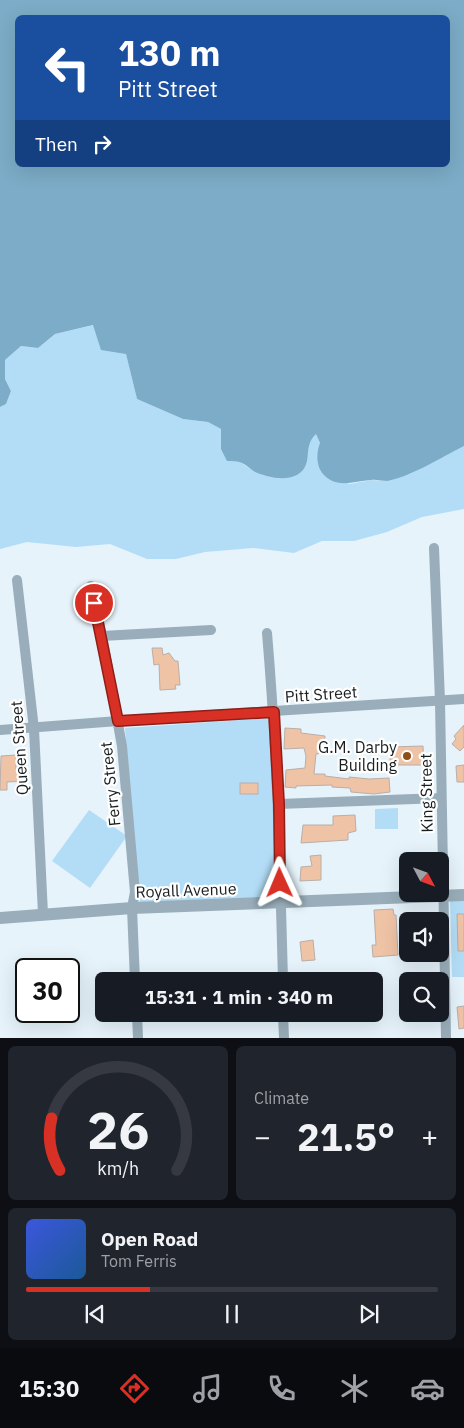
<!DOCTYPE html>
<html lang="en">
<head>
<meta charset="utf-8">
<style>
  body { margin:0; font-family:"IBM Plex Sans",sans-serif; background:#20242c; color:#f1f3f6; height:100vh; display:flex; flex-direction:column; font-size:19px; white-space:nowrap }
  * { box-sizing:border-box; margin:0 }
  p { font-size:16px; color:#9ea1a6 }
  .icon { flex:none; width:28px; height:28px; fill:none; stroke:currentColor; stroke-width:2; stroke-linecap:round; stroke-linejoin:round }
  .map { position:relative; height:1038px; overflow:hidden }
  .drawer { display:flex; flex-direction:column; gap:8px; padding:8px; background:#0d0f14; flex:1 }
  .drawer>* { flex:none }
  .hud { position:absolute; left:15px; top:15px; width:435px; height:152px; border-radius:8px; box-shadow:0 5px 20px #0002; background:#1a4fa0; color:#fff; overflow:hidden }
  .needle { width:32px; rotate:131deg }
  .buttons { position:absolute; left:399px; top:852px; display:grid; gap:10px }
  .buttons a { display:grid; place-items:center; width:50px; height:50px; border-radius:8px; background:#171b24; box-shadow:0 5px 20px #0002; font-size:25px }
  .speed { position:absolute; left:15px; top:958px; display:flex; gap:10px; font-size:25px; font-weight:700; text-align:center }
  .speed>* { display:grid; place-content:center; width:65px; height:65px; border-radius:50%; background:#171b24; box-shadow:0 5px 20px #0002; line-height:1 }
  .speed .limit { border:2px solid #111; border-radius:8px; background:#fff; color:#111 }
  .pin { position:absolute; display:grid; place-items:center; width:42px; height:42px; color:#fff; margin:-21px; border:2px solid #fff; border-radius:50%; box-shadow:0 1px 5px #0007 }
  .me { position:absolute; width:55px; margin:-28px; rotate:359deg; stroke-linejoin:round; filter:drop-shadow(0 0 4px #0008) }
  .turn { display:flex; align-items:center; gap:18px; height:105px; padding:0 20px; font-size:22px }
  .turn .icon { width:65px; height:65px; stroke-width:2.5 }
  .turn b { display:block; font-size:35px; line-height:42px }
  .then { display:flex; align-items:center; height:48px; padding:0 20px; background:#0003; gap:10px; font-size:19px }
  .big { font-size:38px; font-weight:800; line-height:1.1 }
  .drawer .card { flex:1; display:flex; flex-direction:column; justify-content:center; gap:8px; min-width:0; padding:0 18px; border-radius:8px; background:#20242c }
  .drawer .dial { align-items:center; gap:0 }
  .dial svg { height:130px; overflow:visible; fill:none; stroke:#363941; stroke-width:7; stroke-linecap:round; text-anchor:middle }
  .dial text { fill:#f1f3f6; stroke:none }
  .song { display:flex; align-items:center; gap:15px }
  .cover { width:60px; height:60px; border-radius:8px; background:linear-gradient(135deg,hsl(230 70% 55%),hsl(210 70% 35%)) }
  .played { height:5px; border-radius:2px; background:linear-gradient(90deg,#d93025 30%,#363941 30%) }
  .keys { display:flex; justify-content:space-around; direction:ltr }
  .heat { display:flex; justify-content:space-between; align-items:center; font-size:28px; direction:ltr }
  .drawer .tiles { flex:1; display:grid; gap:8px; grid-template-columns:1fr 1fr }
  .card:last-child { grid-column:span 2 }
  .trip { position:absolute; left:95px; top:972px; width:288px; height:50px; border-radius:8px; background:#171b24; box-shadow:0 5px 20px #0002; font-weight:800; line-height:50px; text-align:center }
  .menu { display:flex; height:80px; justify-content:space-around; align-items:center; background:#090b0e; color:#9ea1a6 }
  .menu .icon { width:35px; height:35px }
  .menu .on { color:#d93025 }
  .menu b { font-size:22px; color:#f1f3f6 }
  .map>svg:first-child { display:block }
  .green { fill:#b3ddf6 }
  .water { fill:#7cacc7; fill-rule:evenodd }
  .building { fill:#efc3a6; stroke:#baaea7 }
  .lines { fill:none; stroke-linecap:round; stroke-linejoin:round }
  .minor { stroke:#99aeba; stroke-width:10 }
  .tertiary { stroke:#99aeba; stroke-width:12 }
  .route-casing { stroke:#8d1f18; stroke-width:12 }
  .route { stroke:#d93025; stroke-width:9 }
  .poi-dot { fill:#8e4d19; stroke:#fff; stroke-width:2 }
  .labels { text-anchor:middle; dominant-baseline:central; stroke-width:4.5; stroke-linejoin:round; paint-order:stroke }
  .street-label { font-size:16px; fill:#181d1f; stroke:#fff }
  .poi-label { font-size:16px; fill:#181d1f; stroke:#fff; text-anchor:end }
</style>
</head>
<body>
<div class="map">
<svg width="464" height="1038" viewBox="0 0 464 1038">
  <rect width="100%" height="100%" fill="#e6f3fb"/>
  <!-- green -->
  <g class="green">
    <path d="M94 325 126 354 137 399 183 419 208 422 221 429V449L255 472 281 478 307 460 308 444 316 434 320 443 349 484 372 480 386 481 417 470 464 446V509L422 517 387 532 354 541H322L294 553 253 548 205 552 176 559H147L110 544 76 547 27 542 0 549V407L6 404 11 391 5 379V360L21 346 38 348 55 334Z"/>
    <path d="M270 718 276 898 140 902 125 728Z"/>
    <path d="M398 808V829H375V809Z"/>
    <path d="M89 810 127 836 90 888 52 861Z"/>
    <path d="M450 900H464V977H452Z"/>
  </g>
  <!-- water -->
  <path class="water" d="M0 0H464V446C442 457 410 477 387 481 382 481 376 479 371 480 354 481 338 489 324 475 316 467 316 453 320 443L316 434C303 447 312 458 303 470 292 483 269 478 255 472 251 470 247 465 242 463 238 461 232 461 227 461L221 449V429L208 422 183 419 137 399 126 354 101 350 93 325 55 334 38 348 21 346 5 360V379L11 391 6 404 0 407ZM18 18H448V165H18Z"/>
  <!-- building -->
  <g class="building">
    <path d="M152 648H162L163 655 169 653 175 661H178L180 685H175L176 689 160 690 159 664 154 665Z"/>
    <path d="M464 725V747L460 751 452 744 456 739 454 736Z"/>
    <path d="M285 728 301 729V733L325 736 323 753 316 754 314 774H325V776L349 779V777L369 779 389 778 390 792 374 794 351 792 350 788 332 787V785L296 786V788L285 787 286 770 305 768 306 756 304 748 284 749Z"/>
    <path d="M423 746 424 765H390V747Z"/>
    <path d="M16 755V770L27 769V781L7 782V790H0L1 756Z"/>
    <path d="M464 765V782H457L456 766Z"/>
    <rect x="240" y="783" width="18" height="11"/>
    <path d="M355 815 356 831 348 833V840L301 843 303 825H333V816Z"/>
    <path d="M321 855V880L300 881 301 867 312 866 310 856Z"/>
    <path d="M393 909 394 915H396L398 955 373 957 372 945H376L374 910Z"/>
    <path d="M457 914H464V951H458Z"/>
    <path d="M313 940 315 960 302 961 300 942Z"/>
    <rect x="145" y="973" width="14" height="8"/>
    <path d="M464 1006V1028L459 1029 457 1007Z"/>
  </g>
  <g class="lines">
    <!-- minor -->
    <g class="minor">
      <path d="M434 548 440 701 446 1038"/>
      <path d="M17 580 34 729 43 914"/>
      <path d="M91 586 102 636 122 746 135 892 132 908 135 981"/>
      <path d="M267 633C277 749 280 865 283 981"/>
      <path d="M102 636 211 630"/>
      <path d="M0 730 118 721 464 699"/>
      <path d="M279 804 441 798"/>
      <path d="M137 1014 138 1038"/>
      <path d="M283 1014 284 1038"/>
    </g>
    <!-- tertiary -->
    <path class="tertiary" d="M0 918 132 908 464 895"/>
  </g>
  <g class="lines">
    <defs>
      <path id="route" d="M94 603 118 721 274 712 279 804 280 883"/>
    </defs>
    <!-- route casing -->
    <use href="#route" class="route-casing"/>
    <!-- route -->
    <use href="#route" class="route"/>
  </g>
  <!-- markers -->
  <circle class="poi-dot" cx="407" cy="756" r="5"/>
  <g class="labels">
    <!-- street labels -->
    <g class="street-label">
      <text transform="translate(321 694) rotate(-4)">Pitt Street</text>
      <text transform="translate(19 748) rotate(-94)">Queen Street</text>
      <text transform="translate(110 784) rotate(-96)">Ferry Street</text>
      <text transform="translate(426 793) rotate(-91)">King Street</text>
      <text transform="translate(186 890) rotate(-2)">Royall Avenue</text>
    </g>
    <!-- poi labels -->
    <g class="poi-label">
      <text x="397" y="747">G.M. Darby<tspan x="397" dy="18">Building</tspan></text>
    </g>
  </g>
</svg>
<div class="buttons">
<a><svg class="needle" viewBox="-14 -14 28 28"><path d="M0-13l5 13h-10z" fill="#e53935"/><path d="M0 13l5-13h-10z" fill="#9ea1a6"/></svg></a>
<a><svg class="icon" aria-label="sound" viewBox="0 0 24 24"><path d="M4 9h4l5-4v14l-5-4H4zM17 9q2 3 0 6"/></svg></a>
<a><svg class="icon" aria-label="search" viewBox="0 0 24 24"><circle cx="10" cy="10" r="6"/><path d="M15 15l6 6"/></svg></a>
</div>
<div class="speed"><div class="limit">30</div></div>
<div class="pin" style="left:94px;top:603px;background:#d93025"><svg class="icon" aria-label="arrive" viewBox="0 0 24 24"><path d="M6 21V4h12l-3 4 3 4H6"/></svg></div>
<svg class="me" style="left:280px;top:883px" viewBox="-20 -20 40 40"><path d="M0-17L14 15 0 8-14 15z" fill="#d93025" stroke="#fff" stroke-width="4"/></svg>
<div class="trip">15:31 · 1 min · 340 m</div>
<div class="hud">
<div class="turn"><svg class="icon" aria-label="left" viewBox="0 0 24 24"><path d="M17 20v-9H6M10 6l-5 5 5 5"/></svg><div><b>130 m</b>Pitt Street</div></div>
<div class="then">Then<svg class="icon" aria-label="right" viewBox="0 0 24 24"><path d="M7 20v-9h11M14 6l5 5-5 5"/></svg></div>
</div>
</div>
<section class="drawer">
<div class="tiles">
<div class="card dial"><svg viewBox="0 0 100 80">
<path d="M14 69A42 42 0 1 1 86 69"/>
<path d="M14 69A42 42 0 0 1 9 37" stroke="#d93025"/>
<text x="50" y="56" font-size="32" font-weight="700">26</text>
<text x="50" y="72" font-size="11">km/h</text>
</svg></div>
<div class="card"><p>Climate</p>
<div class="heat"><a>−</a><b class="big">21.5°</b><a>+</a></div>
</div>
<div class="card">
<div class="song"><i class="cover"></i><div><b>Open Road</b><p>Tom Ferris</p></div></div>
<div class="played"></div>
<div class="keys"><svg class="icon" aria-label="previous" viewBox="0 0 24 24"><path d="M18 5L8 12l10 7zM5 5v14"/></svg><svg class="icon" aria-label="pause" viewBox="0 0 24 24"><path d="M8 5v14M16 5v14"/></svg><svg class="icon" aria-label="next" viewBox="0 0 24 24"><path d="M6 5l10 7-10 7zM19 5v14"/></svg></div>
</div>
</div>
</section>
<nav class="menu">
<b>15:30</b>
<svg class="icon on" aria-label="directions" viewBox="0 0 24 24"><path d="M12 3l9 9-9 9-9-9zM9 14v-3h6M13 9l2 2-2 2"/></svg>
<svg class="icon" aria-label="music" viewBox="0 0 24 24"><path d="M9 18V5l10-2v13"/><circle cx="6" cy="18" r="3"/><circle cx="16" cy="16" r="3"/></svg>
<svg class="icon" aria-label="phone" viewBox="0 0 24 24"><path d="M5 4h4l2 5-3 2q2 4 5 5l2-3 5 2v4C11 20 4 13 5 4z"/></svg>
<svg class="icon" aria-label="climate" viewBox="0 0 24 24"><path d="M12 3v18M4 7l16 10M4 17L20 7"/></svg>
<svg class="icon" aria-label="car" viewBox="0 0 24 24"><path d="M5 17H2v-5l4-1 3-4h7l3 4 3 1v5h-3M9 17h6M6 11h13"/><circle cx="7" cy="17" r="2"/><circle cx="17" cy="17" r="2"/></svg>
</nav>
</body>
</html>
